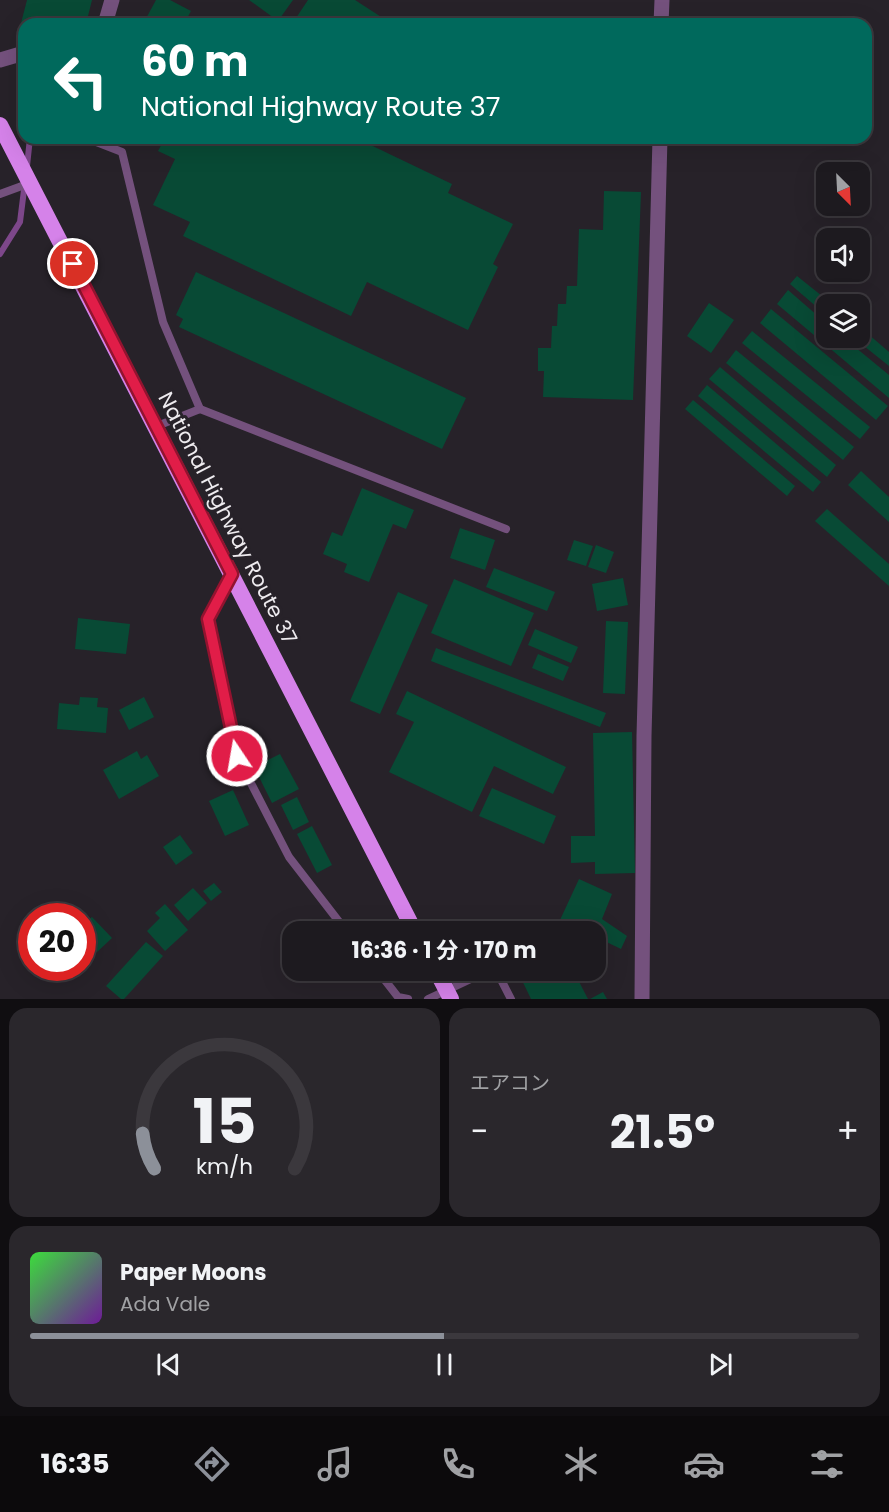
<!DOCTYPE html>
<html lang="ja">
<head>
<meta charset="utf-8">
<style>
  body { margin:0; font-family:Poppins,"Noto Sans JP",sans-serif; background:#2a272c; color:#f1f3f6; height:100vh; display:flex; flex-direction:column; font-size:22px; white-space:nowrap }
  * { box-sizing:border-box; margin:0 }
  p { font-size:20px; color:#a0a1a4 }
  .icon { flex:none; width:33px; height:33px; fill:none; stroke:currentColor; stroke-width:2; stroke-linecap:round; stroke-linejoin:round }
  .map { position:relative; height:999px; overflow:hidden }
  .sheet { display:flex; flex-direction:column; gap:9px; padding:9px; background:#100e11; flex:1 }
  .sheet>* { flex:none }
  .guide { position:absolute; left:18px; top:18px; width:854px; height:126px; border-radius:18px; box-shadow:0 6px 24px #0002,0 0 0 2px #3b383d; background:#00695c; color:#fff; overflow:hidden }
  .needle { width:39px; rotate:156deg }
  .buttons { position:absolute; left:816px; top:162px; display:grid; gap:12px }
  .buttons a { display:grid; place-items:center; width:54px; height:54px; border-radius:12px; background:#1d1a1f; box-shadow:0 6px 24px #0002,0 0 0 2px #3b383d; font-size:30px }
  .speed { position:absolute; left:18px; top:903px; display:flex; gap:12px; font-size:30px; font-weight:700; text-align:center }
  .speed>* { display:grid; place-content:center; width:78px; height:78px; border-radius:50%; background:#1d1a1f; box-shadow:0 6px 24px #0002,0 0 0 2px #3b383d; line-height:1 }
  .speed .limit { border:9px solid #d22; background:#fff; color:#111 }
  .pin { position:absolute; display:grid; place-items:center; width:51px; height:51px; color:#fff; margin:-26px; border:3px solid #fff; border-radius:50%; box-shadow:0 2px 6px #0007 }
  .me { position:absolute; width:66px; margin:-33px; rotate:348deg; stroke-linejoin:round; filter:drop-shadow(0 0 4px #0008) }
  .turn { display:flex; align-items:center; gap:21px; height:126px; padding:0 24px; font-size:27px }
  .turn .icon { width:78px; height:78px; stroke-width:2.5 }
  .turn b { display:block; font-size:42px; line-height:51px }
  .big { font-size:45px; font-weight:700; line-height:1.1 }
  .sheet .widget { flex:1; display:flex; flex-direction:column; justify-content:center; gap:9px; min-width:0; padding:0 21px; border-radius:18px; background:#2a272c }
  .sheet .dial { align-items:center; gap:0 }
  .dial svg { height:156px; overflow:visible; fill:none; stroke:#3b383d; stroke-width:7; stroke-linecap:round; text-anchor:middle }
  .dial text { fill:#f1f3f6; stroke:none }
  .song { display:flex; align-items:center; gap:18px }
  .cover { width:72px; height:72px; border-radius:9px; background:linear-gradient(135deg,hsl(120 70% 55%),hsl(280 70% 35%)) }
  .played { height:6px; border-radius:3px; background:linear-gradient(90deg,#8c9099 50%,#3b383d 50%) }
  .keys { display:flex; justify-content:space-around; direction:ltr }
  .heat { display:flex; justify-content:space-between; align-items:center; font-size:33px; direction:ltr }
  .sheet .tiles { flex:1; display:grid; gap:9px; grid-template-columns:1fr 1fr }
  .widget:last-child { grid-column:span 2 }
  .trip { position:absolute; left:282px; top:921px; width:324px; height:60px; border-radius:18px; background:#1d1a1f; box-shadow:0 6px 24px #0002,0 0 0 2px #3b383d; font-weight:700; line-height:60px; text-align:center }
  .tab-bar { display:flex; height:96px; justify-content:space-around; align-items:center; background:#0c0a0c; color:#a0a1a4 }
  .tab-bar .icon { width:42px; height:42px }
  .tab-bar .current { color:#8c9099 }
  .tab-bar b { font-size:27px; color:#f1f3f6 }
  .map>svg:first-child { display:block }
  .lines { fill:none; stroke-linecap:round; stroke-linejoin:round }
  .stream { stroke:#7d478a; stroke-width:6 }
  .building { fill:#084a35 }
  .service { stroke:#74517d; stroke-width:8 }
  .minor { stroke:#74517d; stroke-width:15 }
  .trunk { stroke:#d582e9; stroke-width:16 }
  .route-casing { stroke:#92132f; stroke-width:15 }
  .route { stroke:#e11d48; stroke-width:10 }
  .labels { text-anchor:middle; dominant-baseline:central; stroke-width:6; stroke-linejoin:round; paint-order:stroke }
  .street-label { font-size:21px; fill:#eeebef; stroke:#272229 }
</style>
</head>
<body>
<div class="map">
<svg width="889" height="999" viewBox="0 0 889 999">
  <rect width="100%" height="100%" fill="#272229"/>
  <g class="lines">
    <!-- stream -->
    <g class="stream">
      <path d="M27 166 30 138"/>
      <path d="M0 254 20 222 25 182"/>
    </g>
  </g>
  <!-- building -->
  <g class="building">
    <path d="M27 0H92L86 24H24V28L20 27Z"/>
    <path d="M156 0H170L191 11 184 24H143Z"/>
    <path d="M249 0H293L278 21Z"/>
    <path d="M308 0H355L392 24H292Z"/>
    <path d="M165 138H356L452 184 448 193 513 224 493 264 498 267 468 330 367 282 351 316 183 236 190 222 153 205 175 159 158 151Z"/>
    <path d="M583 138H599L595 145Z"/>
    <path d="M604 191 641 192 633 400 543 397 544 371H538V348H551L552 326H557L558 304H566L567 286H577L579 229 603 230Z"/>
    <path d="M196 272 466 398 442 449 179 327 183 319 176 315Z"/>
    <path d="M797 276 832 304H826V315L790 284Z"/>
    <path d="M788 290 826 323V338H844L889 375V398L777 304Z"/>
    <path d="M709 303 734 320 711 353 687 336Z"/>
    <path d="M771 309 888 406 876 420 760 323Z"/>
    <path d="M860 327 889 352V366L854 338H860Z"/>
    <path d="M752 331 870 427 860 439 742 343Z"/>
    <path d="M736 350 854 447 843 460 726 363Z"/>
    <path d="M720 367 836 465 827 477 709 379Z"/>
    <path d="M707 385 821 482 813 492 698 396Z"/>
    <path d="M693 400 795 486 787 496 685 409Z"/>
    <path d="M861 471 889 497V522L848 485Z"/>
    <path d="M362 488 414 510 406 529 393 524 369 582 344 572 347 564 323 554 332 532 342 536Z"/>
    <path d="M827 509 889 564V586L815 521Z"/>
    <path d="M460 528 495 540 485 570 450 558Z"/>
    <path d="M574 540 593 546 586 566 567 560Z"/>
    <path d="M596 545 614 552 606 573 588 567Z"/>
    <path d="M494 568 555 592 547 611 486 587Z"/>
    <path d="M623 578 628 605 597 611 592 584Z"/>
    <path d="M454 579 534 613 511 666 431 633Z"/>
    <path d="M398 592 428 605 380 714 350 701Z"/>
    <path d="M78 618 130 624 126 654 75 649Z"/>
    <path d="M606 621 628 622 625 694 603 693Z"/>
    <path d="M535 629 578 647 571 663 528 645Z"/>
    <path d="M436 648 606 713 600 727 431 661Z"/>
    <path d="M538 654 569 667 563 681 532 668Z"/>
    <path d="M407 691 566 767 553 794 494 766 472 812 389 772 414 722 396 714Z"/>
    <path d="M80 697 98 698 97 707 108 708 106 733 57 729 59 703 79 705Z"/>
    <path d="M144 697 154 717 129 730 119 710Z"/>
    <path d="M632 732 635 873 595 874V862L571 863V836H595L593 733Z"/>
    <path d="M137 751 141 759 147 755 159 776 119 799 103 770Z"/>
    <path d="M280 754 299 789 272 803 254 767Z"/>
    <path d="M492 788 556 816 544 844 479 816Z"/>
    <path d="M233 790 249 825 225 836 209 801Z"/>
    <path d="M297 797 309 822 293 830 281 805Z"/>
    <path d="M312 826 332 865 317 873 297 834Z"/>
    <path d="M180 835 193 853 176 865 163 847Z"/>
    <path d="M579 879 612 894 602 919 627 936 621 949 596 937V932H584L560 920Z"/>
    <path d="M214 883 222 892 211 901 203 891Z"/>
    <path d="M193 888 207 903 188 921 174 905Z"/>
    <path d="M165 904 188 930 165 951 147 931 160 918 155 913Z"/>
    <path d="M92 917 112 938 97 952 82 936V925Z"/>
    <path d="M146 942 163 956 124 999H121L106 986Z"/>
    <path d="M517 970H573L588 999H531Z"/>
    <path d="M603 992 607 999H590Z"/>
  </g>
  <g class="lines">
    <!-- service -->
    <g class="service">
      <path d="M86 138 122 152 163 322 200 409"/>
      <path d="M0 194 30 183"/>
      <path d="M157 426 200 409 506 529"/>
      <path d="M232 575 208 619 237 756 289 857 347 932"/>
      <path d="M377 970 398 997 408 999"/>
      <path d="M496 970 511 999"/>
      <path d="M428 999 490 970"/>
    </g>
    <!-- minor -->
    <g class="minor">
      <path d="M105 24 112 0"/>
      <path d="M661 24 662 0"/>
      <path d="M0 60 24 53"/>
      <path d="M642 999 644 736 660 138"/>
    </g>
    <!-- trunk -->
    <g class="trunk">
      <path d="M0 125 415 932"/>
      <path d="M436 970 451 999"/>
    </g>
  </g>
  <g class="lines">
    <defs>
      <path id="route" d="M73 264 232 574 208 619 237 756"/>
    </defs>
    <!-- route casing -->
    <use href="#route" class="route-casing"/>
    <!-- route -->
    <use href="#route" class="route"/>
  </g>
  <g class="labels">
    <!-- street labels -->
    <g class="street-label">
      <text transform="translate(228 518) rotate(63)">National Highway Route 37</text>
    </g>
  </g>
</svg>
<div class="buttons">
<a><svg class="needle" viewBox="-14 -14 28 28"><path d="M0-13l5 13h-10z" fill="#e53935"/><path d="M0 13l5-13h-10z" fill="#a0a1a4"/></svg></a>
<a><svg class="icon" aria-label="sound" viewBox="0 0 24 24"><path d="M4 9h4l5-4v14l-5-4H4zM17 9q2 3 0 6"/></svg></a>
<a><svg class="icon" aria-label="layers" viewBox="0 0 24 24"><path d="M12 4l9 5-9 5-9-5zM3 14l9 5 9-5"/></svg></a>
</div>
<div class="speed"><div class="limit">20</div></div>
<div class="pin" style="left:73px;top:264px;background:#d93025"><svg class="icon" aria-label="arrive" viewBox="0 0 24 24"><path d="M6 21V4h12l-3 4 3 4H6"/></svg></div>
<svg class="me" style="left:237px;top:756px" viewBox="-20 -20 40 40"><circle r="17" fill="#e11d48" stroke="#fff" stroke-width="3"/><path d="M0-11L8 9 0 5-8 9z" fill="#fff"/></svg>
<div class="trip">16:36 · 1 分 · 170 m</div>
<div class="guide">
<div class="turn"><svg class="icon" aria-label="left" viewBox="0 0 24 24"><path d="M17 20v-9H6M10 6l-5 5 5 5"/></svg><div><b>60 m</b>National Highway Route 37</div></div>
</div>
</div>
<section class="sheet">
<div class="tiles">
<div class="widget dial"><svg viewBox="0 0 100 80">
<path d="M14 69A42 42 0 1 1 86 69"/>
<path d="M14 69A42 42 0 0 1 8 51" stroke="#8c9099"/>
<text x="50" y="56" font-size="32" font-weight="700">15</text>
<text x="50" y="72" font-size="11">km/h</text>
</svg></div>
<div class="widget"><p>エアコン</p>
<div class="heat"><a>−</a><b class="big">21.5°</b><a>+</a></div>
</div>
<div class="widget">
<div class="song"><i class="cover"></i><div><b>Paper Moons</b><p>Ada Vale</p></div></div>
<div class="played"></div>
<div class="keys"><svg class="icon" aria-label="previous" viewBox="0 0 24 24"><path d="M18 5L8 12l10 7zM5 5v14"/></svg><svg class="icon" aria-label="pause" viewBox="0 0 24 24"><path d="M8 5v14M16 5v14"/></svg><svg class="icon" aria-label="next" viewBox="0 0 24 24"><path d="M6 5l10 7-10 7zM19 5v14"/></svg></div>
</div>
</div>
</section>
<nav class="tab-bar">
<b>16:35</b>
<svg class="icon current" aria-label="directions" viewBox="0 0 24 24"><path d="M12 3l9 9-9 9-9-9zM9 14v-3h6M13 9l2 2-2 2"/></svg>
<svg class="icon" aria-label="music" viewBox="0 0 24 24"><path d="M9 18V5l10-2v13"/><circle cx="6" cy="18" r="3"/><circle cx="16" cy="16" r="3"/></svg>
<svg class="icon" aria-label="phone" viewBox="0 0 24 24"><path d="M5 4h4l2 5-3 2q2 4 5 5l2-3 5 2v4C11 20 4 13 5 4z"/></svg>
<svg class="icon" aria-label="climate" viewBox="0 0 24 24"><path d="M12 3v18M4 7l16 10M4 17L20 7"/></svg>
<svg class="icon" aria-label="car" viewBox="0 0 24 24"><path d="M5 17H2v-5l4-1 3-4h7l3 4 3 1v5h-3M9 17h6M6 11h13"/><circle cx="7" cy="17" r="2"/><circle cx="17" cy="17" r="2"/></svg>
<svg class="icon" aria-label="filters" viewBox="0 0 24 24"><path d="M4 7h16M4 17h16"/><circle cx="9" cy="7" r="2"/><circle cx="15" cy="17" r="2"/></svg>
</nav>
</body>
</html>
